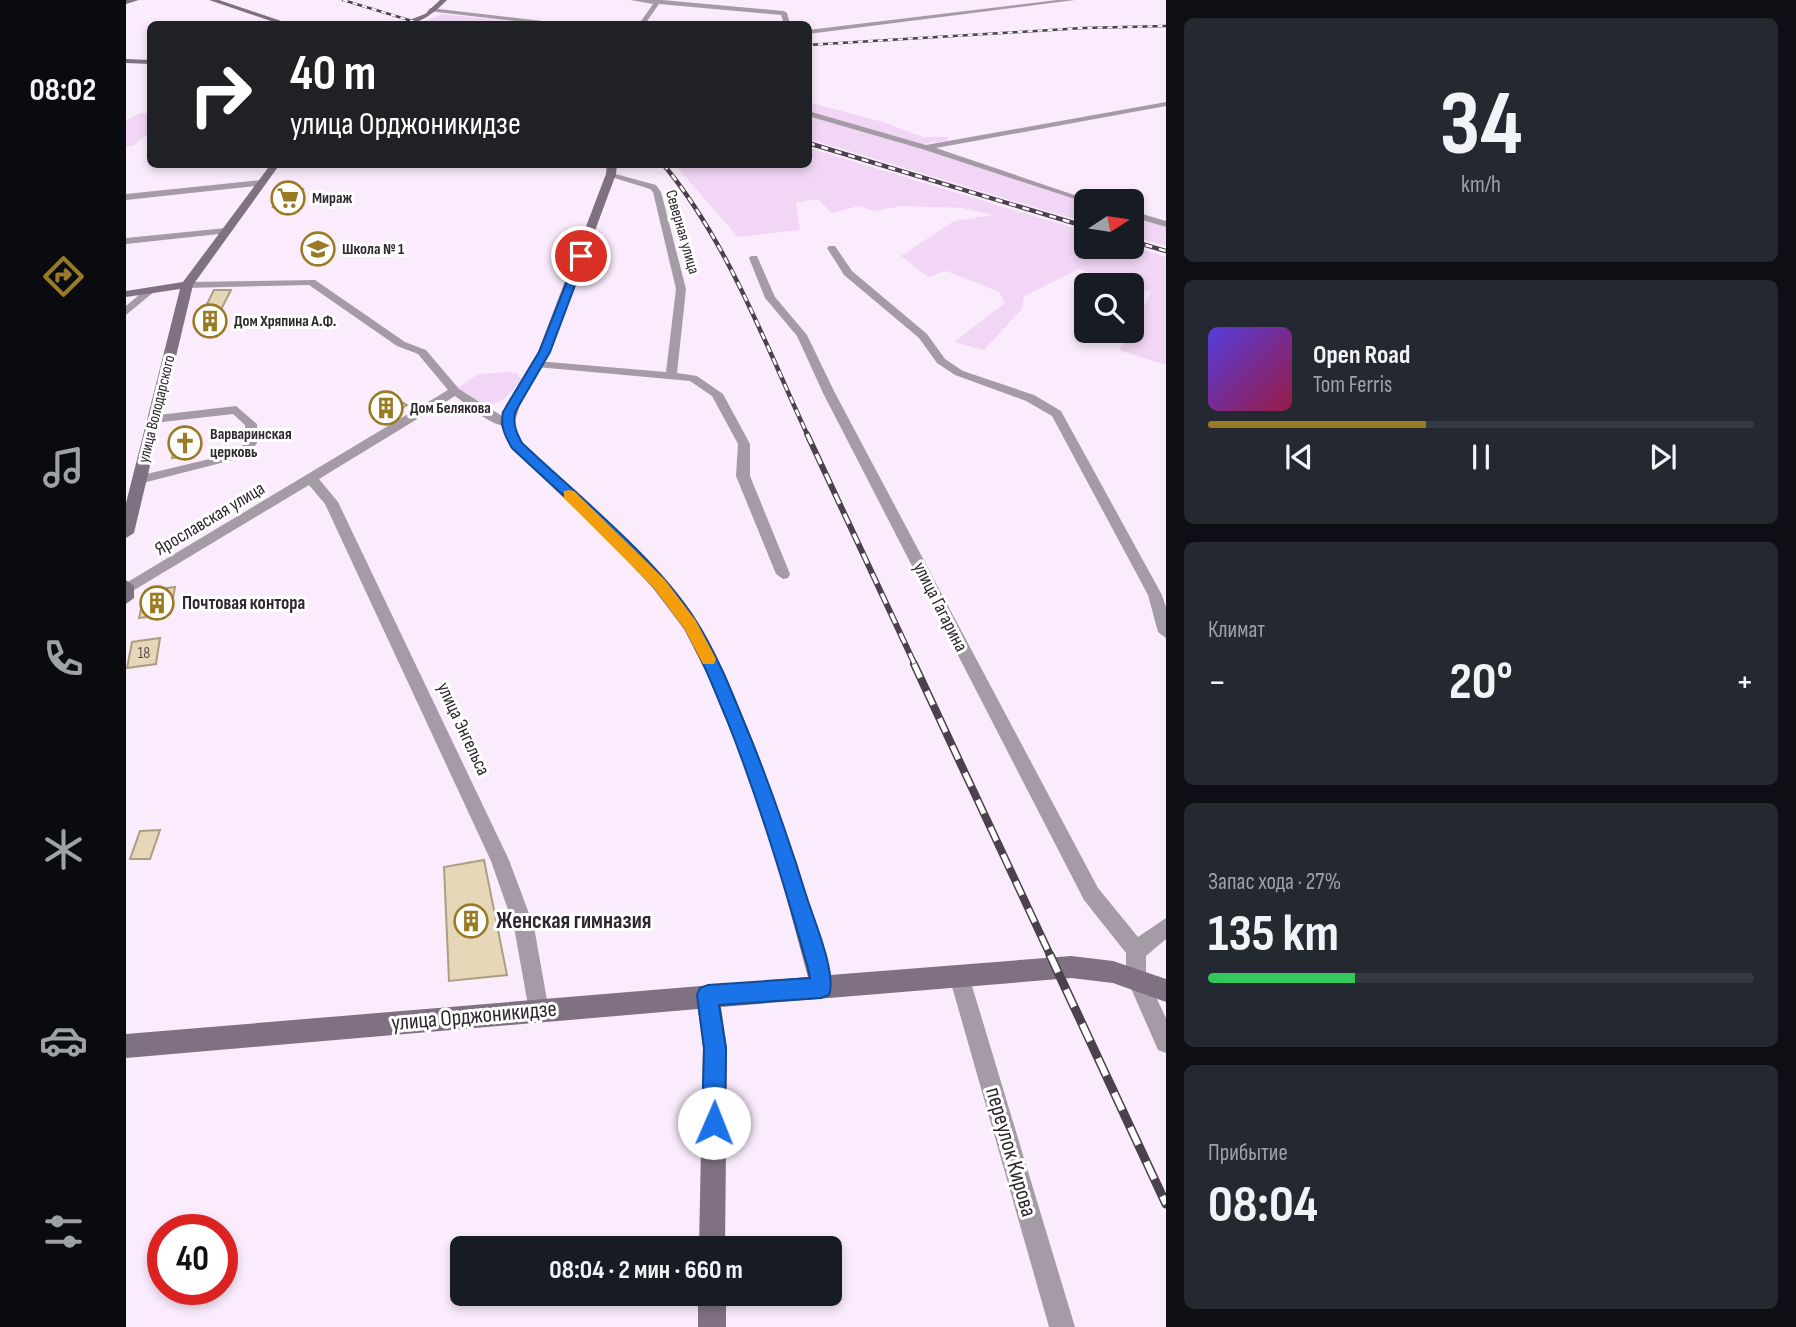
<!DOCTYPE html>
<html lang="ru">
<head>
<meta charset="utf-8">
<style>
  body { margin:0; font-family:"Sofia Sans Condensed",sans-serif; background:#242831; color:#f1f3f6; height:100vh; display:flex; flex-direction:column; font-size:26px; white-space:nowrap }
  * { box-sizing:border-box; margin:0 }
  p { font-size:23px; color:#9ea1a6 }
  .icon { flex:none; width:38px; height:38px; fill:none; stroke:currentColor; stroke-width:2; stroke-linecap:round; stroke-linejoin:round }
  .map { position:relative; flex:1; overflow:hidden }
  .sheet { display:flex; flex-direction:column; gap:18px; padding:18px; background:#0d0f14; width:630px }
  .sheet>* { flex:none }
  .guide { position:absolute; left:21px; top:21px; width:665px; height:147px; border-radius:10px; box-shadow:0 4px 10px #0003; background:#202124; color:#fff; overflow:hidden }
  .needle { width:46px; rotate:78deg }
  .tools { position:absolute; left:948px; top:189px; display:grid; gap:14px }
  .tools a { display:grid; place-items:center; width:70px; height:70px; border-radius:10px; background:#171b24; box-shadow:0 4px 10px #0003; font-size:35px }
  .speed { position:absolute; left:21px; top:1214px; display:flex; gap:14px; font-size:35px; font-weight:700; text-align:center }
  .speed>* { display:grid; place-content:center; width:91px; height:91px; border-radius:50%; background:#171b24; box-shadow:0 4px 10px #0003; line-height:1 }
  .speed .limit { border:10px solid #d22; background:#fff; color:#111 }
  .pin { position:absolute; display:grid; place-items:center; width:60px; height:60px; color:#fff; margin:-30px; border:4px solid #fff; border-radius:50%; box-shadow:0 2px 7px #0007 }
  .me { position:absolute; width:77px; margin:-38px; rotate:1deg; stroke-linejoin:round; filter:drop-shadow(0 0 5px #0008) }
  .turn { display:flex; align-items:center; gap:24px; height:147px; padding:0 28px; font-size:32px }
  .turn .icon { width:91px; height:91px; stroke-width:2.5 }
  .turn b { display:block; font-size:49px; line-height:60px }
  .big { font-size:52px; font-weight:700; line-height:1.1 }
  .sheet .tile { flex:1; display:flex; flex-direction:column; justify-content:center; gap:10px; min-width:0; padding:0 24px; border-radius:10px; background:#242831 }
  .sheet .dial { align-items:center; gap:0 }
  .dial b { font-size:91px; line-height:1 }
  .song { display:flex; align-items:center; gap:21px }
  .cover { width:84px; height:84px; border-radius:10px; background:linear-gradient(135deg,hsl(250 70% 55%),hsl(340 70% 35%)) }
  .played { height:7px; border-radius:4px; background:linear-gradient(90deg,#9a7b24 40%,#363941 40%) }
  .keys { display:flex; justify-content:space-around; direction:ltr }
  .heat { display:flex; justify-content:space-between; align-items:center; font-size:38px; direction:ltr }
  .charge { height:10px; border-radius:5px; background:linear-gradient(90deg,#34c759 27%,#363941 0) }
  .trip { position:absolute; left:324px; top:1236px; width:392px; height:70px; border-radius:10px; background:#171b24; box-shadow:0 4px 10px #0003; font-weight:700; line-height:70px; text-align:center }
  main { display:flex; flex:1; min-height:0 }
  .tabs { display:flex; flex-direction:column; width:126px; justify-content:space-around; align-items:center; background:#090b0e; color:#9ea1a6 }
  .tabs .icon { width:49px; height:49px }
  .tabs .selected { color:#9a7b24 }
  .tabs b { font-size:32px; color:#f1f3f6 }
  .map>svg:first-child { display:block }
  .green { fill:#f1d7f5 }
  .building { fill:#e5d7b7; stroke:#ab9f80; stroke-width:2 }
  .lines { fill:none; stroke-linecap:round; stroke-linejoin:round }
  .street { fill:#a59ba6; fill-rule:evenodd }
  .secondary { fill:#807182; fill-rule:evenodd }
  .rail-far4-casing { stroke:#4b414c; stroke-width:2.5 }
  .rail-far3-casing { stroke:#4b414c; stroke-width:4.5 }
  .rail-far2-casing { stroke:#4b414c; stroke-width:6 }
  .rail-far1-casing { stroke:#4b414c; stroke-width:8 }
  .rail-casing { stroke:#4b414c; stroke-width:9 }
  .rail-far4 { stroke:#fff; stroke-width:2; stroke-dasharray:5; stroke-linecap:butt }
  .rail-far3 { stroke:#fff; stroke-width:2.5; stroke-dasharray:7; stroke-linecap:butt }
  .rail-far2 { stroke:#fff; stroke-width:3.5; stroke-dasharray:11; stroke-linecap:butt }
  .rail-far1 { stroke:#fff; stroke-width:5; stroke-dasharray:15; stroke-linecap:butt }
  .rail { stroke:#fff; stroke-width:6; stroke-dasharray:19; stroke-linecap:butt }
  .route { fill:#1a73e8; stroke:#114b97; stroke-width:2 }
  .slow { fill:#f59e0b }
  .labels { text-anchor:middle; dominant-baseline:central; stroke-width:6; stroke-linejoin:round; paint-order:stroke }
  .far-poi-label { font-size:16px; font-weight:bold; fill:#2f2630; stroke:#fff; text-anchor:start }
  .far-street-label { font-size:16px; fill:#2f2630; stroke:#fff }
  .number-label { font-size:16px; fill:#5c5252 }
  .street-label { font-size:19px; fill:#2f2630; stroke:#fff }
  .poi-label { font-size:19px; font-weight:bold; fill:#2f2630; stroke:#fff; text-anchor:start }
  .near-poi-label { font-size:23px; font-weight:bold; fill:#2f2630; stroke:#fff; text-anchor:start }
  .near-street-label { font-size:23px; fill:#2f2630; stroke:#fff }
</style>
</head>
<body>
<main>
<nav class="tabs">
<b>08:02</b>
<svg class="icon selected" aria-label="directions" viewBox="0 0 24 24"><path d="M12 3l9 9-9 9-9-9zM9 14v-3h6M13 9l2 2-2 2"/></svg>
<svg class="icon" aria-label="music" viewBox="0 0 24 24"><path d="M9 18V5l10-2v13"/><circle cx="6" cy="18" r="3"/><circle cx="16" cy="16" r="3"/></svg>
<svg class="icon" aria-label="phone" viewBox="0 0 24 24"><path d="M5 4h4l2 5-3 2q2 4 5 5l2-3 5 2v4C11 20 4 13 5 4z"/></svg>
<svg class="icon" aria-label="climate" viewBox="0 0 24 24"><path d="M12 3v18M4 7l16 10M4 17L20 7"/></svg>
<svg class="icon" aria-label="car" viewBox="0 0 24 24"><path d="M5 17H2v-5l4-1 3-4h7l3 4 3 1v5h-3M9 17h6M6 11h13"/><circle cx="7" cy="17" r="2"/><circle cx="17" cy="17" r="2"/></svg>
<svg class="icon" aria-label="filters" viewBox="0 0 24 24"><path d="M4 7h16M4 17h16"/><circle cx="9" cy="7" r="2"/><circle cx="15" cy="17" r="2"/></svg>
</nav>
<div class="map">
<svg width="1040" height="1327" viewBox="0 0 1040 1327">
  <rect width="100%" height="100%" fill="#fbecfd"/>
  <!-- green -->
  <g class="green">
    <path d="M317 14 408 24H310L298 21Z"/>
    <path d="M682 102 757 122 797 137H822L821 141 788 145 961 203V223L683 139Z"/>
    <path d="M14 113H24V132L7 146H0V120Z"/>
    <path d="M683 148 961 232V247L1006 246 1040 257V365L993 350 1006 331 1025 292 953 269 898 296 896 309 858 350 828 342 879 303 873 292 820 271 802 277 775 256 828 221 867 215 836 208 776 206 749 211 733 206 705 213 692 199 670 203 674 230 612 237 549 165 682 164Z"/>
    <path d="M1006 217 1040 227V246L1006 236Z"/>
    <path d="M383 372 391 373 396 380C386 391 377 404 361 405L334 391 333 387 352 374Z"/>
  </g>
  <!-- building -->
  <g class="building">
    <path d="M158 189H177L166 207H147Z"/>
    <path d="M88 290H105L87 325 70 326Z"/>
    <path d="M268 398 281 405 263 416 251 409Z"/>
    <path d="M64 428 63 451 56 457 46 458 51 430Z"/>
    <path d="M49 587 44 614 13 618 19 591Z"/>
    <path d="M34 638 30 664 1 668 6 642Z"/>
    <path d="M34 830 24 859H4L14 831Z"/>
    <path d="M358 860 381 975 323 981 318 867Z"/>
  </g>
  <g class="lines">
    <!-- street -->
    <g class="street">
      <path d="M504 0H536L658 11 661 13 664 24H658L655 15 533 4 519 24H513L527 4Z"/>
      <path d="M931 0H949L682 34V30Z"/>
      <path d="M304 8 425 22 428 24H413L302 11Z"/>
      <path d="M1040 102V106L810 148 966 201H961V203L796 149 682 116V111L800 145Z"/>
      <path d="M482 172 530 185 535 192 560 289 551 373 571 376 597 394 624 444V476L664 574 662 578 657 579 650 574 610 476 612 444 586 396 564 381 411 367 405 364 411 361 540 372 550 289 527 192 524 189 482 176Z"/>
      <path d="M136 180 140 183 139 185 0 200V194Z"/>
      <path d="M1006 211 1040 221V227L1006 217Z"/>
      <path d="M100 228 105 231 103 233 0 244V238Z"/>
      <path d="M703 246H709L726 271 801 334 819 359 837 371 908 395 935 411 1036 595 1040 607V638L1032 632 1022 595 926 416 900 401 829 375 811 363 793 338 718 275 701 248Z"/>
      <path d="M625 256H631L649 297 681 335 709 393 972 888 1012 937 1040 918V939L1020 956V976L1040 1018V1053L1032 1050 1000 977V953L958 900 697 393 671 336 639 298 623 258Z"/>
      <path d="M189 280 279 342 300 350 333 389 387 423 385 426C366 428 344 407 329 396L193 479 212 502 383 860 408 927 423 1011 420 1018 413 1021 406 1018 403 1011 388 927 365 861 199 504 183 485 0 595V583L322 390 292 354 271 346 183 285 61 288 56 285 61 282Z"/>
      <path d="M20 289 29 291 0 315V306Z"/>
      <path d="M110 406 131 424V443L122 456 13 484 8 483V477L109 453 119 443V425L107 414 28 423 22 419 24 416Z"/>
      <path d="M833 966 840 969 843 976 949 1327H923L823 976 826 969Z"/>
    </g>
    <!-- secondary -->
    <g class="secondary">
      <path d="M0 0H13L0 4Z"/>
      <path d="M83 0H93L164 24H154Z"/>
      <path d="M314 0H321C308 13 293 26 273 24L299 14Z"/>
      <path d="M0 59 24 60V64L0 63Z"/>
      <path d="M145 164H154L67 285 8 533 0 538V503L54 289 0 297V291L57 282Z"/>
      <path d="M481 164H491L490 174 424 352 394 405 388 423 396 443 485 525 539 580 570 621 599 674 632 754 671 863 704 975 945 956 987 961 1040 979V1002L987 983 945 978 595 1007 601 1048 599 1248H573L577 1048 572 1009 0 1058V1034L682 977 651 863 614 754 581 674 558 629 527 588 475 533 385 448 374 423 380 405 412 352 480 174Z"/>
      <path d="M0 580 8 586V598L0 604Z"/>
      <rect x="572" y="1293" width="28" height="34"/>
    </g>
    <defs>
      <g id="rail-far4">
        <path d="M217 0 296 24"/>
        <path d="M682 45 957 28 1040 26"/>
      </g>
      <g id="rail-far3">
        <path d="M682 143 961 227"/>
        <path d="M537 164C602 242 639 344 682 436"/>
        <path d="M1006 241 1040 251"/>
      </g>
      <path id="rail-far2" d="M681 434 789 665"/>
      <path id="rail-far1" d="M788 664 925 957"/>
      <path id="rail" d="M924 955 1040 1204"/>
    </defs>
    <!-- rail-far4 casing -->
    <use href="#rail-far4" class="rail-far4-casing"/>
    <!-- rail-far3 casing -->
    <use href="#rail-far3" class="rail-far3-casing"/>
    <!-- rail-far2 casing -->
    <use href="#rail-far2" class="rail-far2-casing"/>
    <!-- rail-far1 casing -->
    <use href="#rail-far1" class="rail-far1-casing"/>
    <!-- rail casing -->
    <use href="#rail" class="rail-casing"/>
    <!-- rail-far4 -->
    <use href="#rail-far4" class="rail-far4"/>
    <!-- rail-far3 -->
    <use href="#rail-far3" class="rail-far3"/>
    <!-- rail-far2 -->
    <use href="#rail-far2" class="rail-far2"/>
    <!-- rail-far1 -->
    <use href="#rail-far1" class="rail-far1"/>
    <!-- rail -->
    <use href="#rail" class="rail"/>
  </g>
  <!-- route -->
  <path class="route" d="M452 254 460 256 424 352 389 412C387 425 390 432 396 443 451 495 530 558 570 621 589 651 603 685 616 717 641 776 662 837 681 898 688 920 711 974 703 995L695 998 593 1005 600 1048 599 1123 596 1131 588 1135 580 1131 576 1123 578 1048 571 995 574 988 582 985 684 978 682 968C658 884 633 801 601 720 588 689 576 657 559 628 519 564 441 500 386 448 379 436 374 426 377 412L413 352Z"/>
  <!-- slow -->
  <path class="slow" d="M443 490 448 491 539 580 570 621 590 659 588 664H577L558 628 528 588 438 498V491Z"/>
  <!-- icons -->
  <defs>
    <symbol id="supermarket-ring" viewBox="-11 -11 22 22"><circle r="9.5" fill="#fff" stroke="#9a7b24" stroke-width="1.5"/><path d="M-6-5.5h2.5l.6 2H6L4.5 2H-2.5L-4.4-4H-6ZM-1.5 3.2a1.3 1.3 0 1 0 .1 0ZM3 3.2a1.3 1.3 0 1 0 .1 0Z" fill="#9a7b24"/></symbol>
    <symbol id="school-ring" viewBox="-11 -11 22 22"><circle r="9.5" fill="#fff" stroke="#9a7b24" stroke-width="1.5"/><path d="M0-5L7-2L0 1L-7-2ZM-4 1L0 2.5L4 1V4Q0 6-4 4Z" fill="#9a7b24"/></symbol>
    <symbol id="building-ring" viewBox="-11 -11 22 22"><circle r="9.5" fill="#fff" stroke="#9a7b24" stroke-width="1.5"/><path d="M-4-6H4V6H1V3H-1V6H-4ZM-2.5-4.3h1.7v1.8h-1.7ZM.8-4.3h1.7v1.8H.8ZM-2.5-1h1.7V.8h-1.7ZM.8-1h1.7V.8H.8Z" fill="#9a7b24"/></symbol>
    <symbol id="church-ring" viewBox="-11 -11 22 22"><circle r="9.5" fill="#fff" stroke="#9a7b24" stroke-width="1.5"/><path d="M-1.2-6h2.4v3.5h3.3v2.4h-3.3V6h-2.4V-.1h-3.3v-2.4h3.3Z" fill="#9a7b24"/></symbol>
  </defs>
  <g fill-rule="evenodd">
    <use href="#supermarket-ring" x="143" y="179" width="38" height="38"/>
    <use href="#school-ring" x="173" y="230" width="38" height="38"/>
    <use href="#building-ring" x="65" y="302" width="38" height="38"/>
    <use href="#building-ring" x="241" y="389" width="38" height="38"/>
    <use href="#church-ring" x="40" y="424" width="38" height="38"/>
    <use href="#building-ring" x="12" y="584" width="38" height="38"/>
    <use href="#building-ring" x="326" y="902" width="38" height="38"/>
  </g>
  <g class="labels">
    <!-- far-poi labels -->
    <g class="far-poi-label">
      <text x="186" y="198">Мираж</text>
      <text x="216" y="249">Школа № 1</text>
      <text x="108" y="321">Дом Хряпина А.Ф.</text>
      <text x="284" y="408">Дом Белякова</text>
      <text x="84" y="434">Варваринская<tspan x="84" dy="18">церковь</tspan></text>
    </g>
    <!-- far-street labels -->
    <g class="far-street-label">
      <text transform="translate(556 232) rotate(74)">Северная улица</text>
      <text transform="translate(31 409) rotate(-76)">улица Володарского</text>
    </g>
    <!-- number labels -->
    <g class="number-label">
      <text x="18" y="653">18</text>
    </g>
    <!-- street labels -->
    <g class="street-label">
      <text transform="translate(84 519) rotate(-31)">Ярославская улица</text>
      <text transform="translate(814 607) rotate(63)">улица Гагарина</text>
      <text transform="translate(337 729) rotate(65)">улица Энгельса</text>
    </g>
    <!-- poi labels -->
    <g class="poi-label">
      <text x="56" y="603">Почтовая контора</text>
    </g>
    <!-- near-poi labels -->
    <g class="near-poi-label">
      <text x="370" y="921">Женская гимназия</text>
    </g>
    <!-- near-street labels -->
    <g class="near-street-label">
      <text transform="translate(348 1016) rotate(-5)">улица Орджоникидзе</text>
      <text transform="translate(885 1152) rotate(74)">переулок Кирова</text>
    </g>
  </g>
</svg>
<div class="tools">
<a><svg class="needle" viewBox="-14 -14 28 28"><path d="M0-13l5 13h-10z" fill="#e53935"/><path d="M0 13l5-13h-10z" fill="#9ea1a6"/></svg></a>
<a><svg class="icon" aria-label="search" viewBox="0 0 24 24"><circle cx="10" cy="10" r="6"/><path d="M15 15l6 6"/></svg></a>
</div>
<div class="speed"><div class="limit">40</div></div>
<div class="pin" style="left:455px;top:256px;background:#d93025"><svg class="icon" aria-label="arrive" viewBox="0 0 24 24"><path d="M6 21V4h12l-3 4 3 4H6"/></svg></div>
<svg class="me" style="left:588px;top:1123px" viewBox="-20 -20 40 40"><circle r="19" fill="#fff"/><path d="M0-13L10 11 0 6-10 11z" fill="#1a73e8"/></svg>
<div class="trip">08:04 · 2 мин · 660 m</div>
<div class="guide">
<div class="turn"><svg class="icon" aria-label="right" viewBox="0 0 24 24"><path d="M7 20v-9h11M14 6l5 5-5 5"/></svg><div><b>40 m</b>улица Орджоникидзе</div></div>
</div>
</div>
<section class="sheet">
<div class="tile dial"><b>34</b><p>km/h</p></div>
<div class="tile">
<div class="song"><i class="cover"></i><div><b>Open Road</b><p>Tom Ferris</p></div></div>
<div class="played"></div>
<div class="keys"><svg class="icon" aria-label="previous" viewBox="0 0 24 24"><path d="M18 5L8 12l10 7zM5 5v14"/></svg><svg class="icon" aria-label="pause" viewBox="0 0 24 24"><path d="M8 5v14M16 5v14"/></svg><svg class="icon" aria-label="next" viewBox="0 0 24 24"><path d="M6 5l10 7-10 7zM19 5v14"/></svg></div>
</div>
<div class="tile"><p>Климат</p>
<div class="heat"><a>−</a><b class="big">20°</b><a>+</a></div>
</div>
<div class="tile"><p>Запас хода · 27%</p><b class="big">135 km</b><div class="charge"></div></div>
<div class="tile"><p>Прибытие</p><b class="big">08:04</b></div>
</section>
</main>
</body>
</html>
